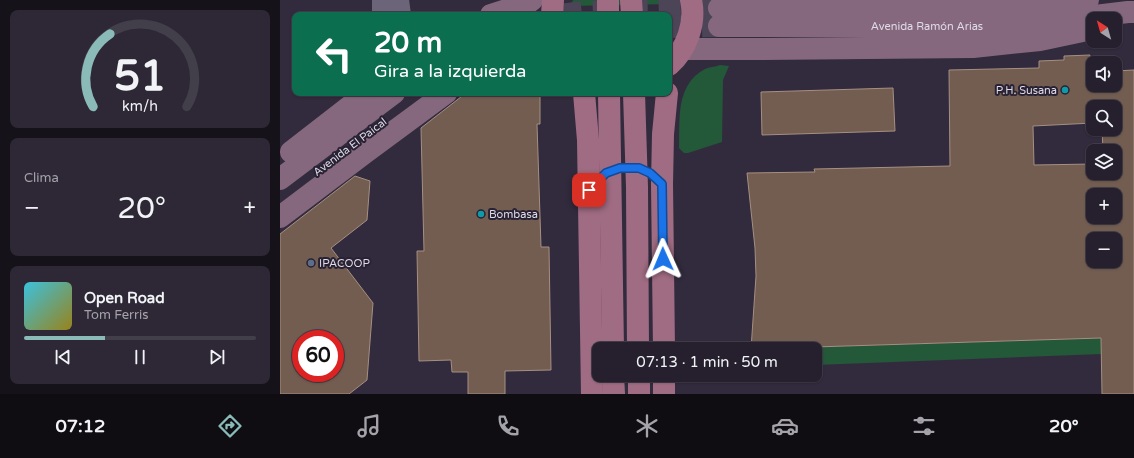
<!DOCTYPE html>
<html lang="es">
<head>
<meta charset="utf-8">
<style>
  body { margin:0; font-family:"Varela Round",sans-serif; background:#2e2836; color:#f1f3f6; height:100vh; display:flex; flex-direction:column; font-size:15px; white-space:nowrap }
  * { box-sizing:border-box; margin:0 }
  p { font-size:13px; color:#a4a3aa }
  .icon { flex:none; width:22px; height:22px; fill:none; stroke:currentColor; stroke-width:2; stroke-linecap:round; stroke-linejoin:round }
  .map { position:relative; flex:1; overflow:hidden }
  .sheet { display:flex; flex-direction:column; gap:10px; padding:10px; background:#151219; width:280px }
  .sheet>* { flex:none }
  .guide { position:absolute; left:12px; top:12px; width:380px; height:84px; border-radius:8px; box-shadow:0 1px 3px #0004,0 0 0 1px #423e4a; background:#0b6e4f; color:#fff; overflow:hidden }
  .needle { width:26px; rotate:323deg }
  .tools { position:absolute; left:806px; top:12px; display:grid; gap:8px }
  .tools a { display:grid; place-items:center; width:36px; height:36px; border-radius:8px; background:#26202e; box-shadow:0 1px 3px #0004,0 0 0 1px #423e4a; font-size:20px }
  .speed { position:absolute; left:12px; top:330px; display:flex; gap:8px; font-size:20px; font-weight:700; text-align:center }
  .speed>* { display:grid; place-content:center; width:52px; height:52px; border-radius:50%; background:#26202e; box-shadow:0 1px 3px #0004,0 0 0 1px #423e4a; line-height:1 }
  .speed .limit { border:6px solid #d22; background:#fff; color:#111 }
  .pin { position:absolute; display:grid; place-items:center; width:34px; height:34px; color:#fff; margin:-17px; border-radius:8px; box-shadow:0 2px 6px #0006 }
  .me { position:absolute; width:44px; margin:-22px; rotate:359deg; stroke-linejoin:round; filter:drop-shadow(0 0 3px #0008) }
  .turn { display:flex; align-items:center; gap:14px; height:84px; padding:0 16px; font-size:18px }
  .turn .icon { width:52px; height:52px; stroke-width:2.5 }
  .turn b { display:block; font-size:28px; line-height:34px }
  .big { font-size:30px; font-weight:600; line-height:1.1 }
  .sheet .card { flex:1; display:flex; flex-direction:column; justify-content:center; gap:6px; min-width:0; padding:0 14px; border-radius:8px; background:#2e2836 }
  .sheet .dial { align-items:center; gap:0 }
  .dial svg { height:104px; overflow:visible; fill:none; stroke:#423e4a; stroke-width:7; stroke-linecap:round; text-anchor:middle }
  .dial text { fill:#f1f3f6; stroke:none }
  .song { display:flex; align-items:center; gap:12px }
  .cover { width:48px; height:48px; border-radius:6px; background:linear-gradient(135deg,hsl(190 70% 55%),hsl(50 70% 35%)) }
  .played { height:4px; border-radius:2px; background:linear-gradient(90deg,#8bbbb9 35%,#423e4a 35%) }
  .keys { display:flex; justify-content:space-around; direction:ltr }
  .heat { display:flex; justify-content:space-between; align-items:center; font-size:22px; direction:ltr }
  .trip { position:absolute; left:312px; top:342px; width:230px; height:40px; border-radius:8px; background:#26202e; box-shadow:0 1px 3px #0004,0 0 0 1px #423e4a; font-weight:600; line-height:40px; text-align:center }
  .tab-bar { display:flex; height:64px; justify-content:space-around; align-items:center; background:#0f0d12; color:#a4a3aa }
  .tab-bar .icon { width:28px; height:28px }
  .tab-bar .current { color:#8bbbb9 }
  .tab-bar b { font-size:18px; color:#f1f3f6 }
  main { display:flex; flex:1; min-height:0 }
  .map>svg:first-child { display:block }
  .green { fill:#235839 }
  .building { fill:#735d51; stroke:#a68f82; fill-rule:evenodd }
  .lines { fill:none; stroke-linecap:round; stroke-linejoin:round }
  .secondary-tunnel { stroke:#4c4557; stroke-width:22; stroke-dasharray:22 11; stroke-linecap:butt }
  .minor { stroke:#6c657a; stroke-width:22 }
  .secondary { stroke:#86687e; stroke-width:22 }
  .primary { stroke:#a06c83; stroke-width:22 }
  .route-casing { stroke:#114b97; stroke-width:10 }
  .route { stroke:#1a73e8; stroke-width:7 }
  .culture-dot { fill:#0f9aa8; stroke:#282234; stroke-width:1.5 }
  .service-dot { fill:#5c6f8a; stroke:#282234; stroke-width:1.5 }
  .labels { text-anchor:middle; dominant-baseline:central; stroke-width:4; stroke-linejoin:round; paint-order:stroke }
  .street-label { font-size:11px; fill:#dfdbe7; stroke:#282234 }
  .poi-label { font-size:11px; fill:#dfdbe7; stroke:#282234; text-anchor:start }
</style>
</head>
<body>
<main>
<section class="sheet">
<div class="card dial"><svg viewBox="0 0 100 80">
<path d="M14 69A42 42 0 1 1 86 69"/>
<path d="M14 69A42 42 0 0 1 27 13" stroke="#8bbbb9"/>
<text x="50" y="56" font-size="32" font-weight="700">51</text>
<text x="50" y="72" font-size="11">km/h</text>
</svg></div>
<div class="card"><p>Clima</p>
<div class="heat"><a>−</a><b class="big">20°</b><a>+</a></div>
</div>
<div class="card">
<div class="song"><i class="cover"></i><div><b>Open Road</b><p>Tom Ferris</p></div></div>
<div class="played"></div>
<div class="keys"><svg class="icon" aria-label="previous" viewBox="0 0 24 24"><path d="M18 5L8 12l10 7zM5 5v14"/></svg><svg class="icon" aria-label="pause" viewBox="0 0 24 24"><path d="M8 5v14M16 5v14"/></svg><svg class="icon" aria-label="next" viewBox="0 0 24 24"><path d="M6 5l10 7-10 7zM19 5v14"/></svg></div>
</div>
</section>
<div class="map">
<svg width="854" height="394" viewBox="0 0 854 394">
  <rect width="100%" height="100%" fill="#322b3e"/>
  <!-- green -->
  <g class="green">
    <path d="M293 0H388L390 4 290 6Z"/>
    <path d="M440 65 449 66 443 80 442 142 408 153H404L399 148C400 120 395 85 425 69 429 67 435 67 440 65Z"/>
    <path d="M854 337 822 354 535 365V349H470Z"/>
  </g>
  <!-- building -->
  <g class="building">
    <path d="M810 55V72H813V85H835V71L854 70V394H822L821 338 471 349 476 276 475 248 467 173 535 172 534 169 670 166 669 70 759 68V61L784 60V56ZM813 107H835V129H822L823 151H835V173H813V164L754 165 753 126 813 123ZM813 195H835V217H813ZM813 239H835V261H813Z"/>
    <path d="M613 88 615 131 482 135 481 92Z"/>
    <path d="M186 93H260V124H257L261 247H269L271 370 225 371V394H188V372H172L171 360 139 361 137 251H144L141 128Z"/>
    <path d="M75 176 90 181 87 220 51 248 93 303 87 380 69 394H0V234ZM21 339H55V373H21Z"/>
  </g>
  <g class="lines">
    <!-- secondary-tunnel -->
    <g class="secondary-tunnel">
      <path d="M280 15 302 12 378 10 439 8"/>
      <path d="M389 27 439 26"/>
    </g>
    <!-- minor -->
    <g class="minor">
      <path d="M118 0 120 15"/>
      <path d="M103 15V0"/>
    </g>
    <!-- secondary -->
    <g class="secondary">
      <path d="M439 8 577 9 701 8 808 0"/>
      <path d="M211 15 248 3 252 0"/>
      <path id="s1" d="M439 26H701L757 23 848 12H854"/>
      <path d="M403 49H477L693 47 760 40 812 29"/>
      <path d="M11 152 87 93"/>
      <path d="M0 179 114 93"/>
      <path d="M0 217 86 152 166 93"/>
    </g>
    <!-- primary -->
    <g class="primary">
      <path d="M328 0V15"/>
      <path d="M351 0 352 15"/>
      <path d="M272 15 273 0"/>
      <path d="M389 65C407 49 416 23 411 0"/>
      <path d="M304 93 308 140 312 394"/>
      <path d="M329 93 333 349"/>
      <path d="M354 93 357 187 358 349"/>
      <path d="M384 349 382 184 383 134 387 93"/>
      <path d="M333 375 334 394"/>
      <path d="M359 375V394"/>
      <path d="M384 375V394"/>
    </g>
  </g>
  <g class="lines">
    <defs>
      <path id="route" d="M309 190 326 173 340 168H359L370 173 382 184 383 259"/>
    </defs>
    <!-- route casing -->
    <use href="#route" class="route-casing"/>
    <!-- route -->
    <use href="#route" class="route"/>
  </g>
  <!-- markers -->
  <g class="culture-dot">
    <circle cx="785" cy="90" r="4"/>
    <circle cx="201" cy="214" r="4"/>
  </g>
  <circle class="service-dot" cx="31" cy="263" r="4"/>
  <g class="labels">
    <!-- street labels -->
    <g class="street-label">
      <text stroke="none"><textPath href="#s1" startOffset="208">Avenida Ramón Arias</textPath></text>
      <text transform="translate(70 147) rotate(-37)">Avenida El Paical</text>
    </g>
    <!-- poi labels -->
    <g class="poi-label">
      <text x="777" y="90" text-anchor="end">P.H. Susana</text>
      <text x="209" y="214">Bombasa</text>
      <text x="39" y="263">IPACOOP</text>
    </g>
  </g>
</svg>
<div class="tools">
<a><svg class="needle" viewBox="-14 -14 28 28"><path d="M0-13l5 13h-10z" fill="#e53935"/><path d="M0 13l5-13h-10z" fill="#a4a3aa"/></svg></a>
<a><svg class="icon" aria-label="sound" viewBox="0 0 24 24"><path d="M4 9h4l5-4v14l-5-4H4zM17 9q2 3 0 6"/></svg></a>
<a><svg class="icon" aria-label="search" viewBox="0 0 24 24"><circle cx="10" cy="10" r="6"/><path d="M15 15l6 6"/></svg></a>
<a><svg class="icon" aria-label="layers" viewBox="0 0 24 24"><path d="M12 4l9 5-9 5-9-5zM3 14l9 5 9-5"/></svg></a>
<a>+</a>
<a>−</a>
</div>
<div class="speed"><div class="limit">60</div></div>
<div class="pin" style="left:309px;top:190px;background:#d93025"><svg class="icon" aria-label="arrive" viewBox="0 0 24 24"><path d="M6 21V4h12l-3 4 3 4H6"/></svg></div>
<svg class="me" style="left:383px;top:259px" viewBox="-20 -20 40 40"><path d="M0-17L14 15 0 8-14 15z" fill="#1a73e8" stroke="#fff" stroke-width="4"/></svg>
<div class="trip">07:13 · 1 min · 50 m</div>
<div class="guide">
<div class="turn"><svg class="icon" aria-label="left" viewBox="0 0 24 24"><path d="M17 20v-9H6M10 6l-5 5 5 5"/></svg><div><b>20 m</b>Gira a la izquierda</div></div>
</div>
</div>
</main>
<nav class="tab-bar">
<b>07:12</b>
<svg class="icon current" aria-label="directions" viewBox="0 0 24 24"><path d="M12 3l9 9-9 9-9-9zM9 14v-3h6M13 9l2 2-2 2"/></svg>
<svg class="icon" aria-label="music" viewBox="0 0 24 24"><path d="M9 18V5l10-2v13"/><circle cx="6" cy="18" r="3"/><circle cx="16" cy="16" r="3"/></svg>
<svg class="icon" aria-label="phone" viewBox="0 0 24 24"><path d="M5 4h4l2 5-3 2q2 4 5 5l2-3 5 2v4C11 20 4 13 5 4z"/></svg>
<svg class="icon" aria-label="climate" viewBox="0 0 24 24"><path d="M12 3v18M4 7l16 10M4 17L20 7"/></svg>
<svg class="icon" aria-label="car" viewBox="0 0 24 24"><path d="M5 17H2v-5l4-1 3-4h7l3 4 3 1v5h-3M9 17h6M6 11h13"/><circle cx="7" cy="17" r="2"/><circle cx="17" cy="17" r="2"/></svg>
<svg class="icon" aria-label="filters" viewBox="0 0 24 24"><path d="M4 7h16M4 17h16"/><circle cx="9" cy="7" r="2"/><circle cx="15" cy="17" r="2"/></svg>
<b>20°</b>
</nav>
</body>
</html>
